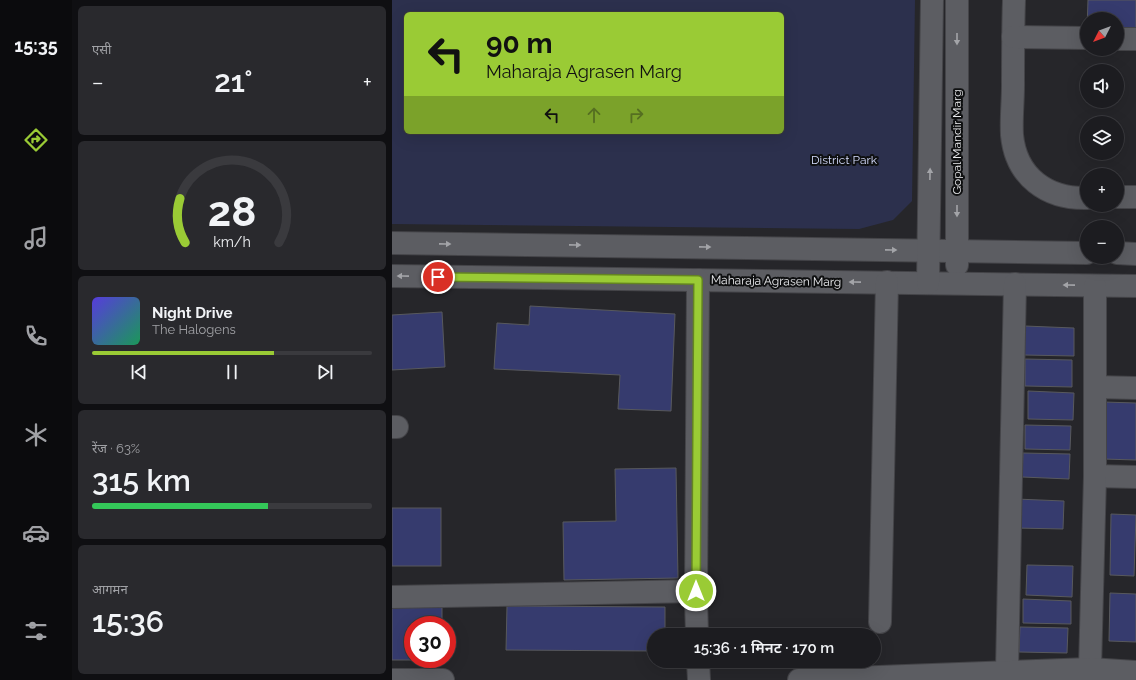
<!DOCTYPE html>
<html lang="hi">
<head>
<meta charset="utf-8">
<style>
  body { margin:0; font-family:Raleway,"Noto Sans Devanagari",sans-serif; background:#29292d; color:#f1f3f6; height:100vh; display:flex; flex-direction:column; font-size:15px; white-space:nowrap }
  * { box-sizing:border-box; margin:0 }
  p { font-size:13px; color:#a0a1a5 }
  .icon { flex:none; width:22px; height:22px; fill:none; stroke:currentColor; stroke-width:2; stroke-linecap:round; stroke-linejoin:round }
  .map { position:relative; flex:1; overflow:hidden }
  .side { display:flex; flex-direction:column; gap:6px; padding:6px; background:#0f0f12; width:320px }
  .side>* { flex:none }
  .top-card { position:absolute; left:12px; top:12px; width:380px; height:122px; border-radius:6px; box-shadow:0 4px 16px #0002,0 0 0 1px #3a3a3e; background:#9acb35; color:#111; overflow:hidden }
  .needle { width:26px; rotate:228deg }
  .fabs { position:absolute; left:688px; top:12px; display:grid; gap:8px }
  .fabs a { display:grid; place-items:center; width:44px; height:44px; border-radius:50%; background:#1c1c20; box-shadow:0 4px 16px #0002,0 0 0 1px #3a3a3e; font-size:20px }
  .speed { position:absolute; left:12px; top:616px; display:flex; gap:8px; font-size:20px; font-weight:700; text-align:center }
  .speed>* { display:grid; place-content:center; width:52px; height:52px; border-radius:50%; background:#1c1c20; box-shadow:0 4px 16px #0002,0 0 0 1px #3a3a3e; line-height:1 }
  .speed .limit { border:6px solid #d22; background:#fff; color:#111 }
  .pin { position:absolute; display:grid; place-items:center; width:34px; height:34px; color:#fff; margin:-17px; border:2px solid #fff; border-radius:50%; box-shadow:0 1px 4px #0007 }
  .me { position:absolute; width:44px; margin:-22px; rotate:0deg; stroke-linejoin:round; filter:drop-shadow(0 0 3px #0008) }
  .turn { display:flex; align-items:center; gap:14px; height:84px; padding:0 16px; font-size:18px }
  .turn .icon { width:52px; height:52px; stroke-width:2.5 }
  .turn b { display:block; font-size:28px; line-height:34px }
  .lanes { display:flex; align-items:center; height:38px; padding:0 16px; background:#0003; justify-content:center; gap:20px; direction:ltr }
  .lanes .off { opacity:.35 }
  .big { font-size:30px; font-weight:600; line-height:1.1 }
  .side .tile { flex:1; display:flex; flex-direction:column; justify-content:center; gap:6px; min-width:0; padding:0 14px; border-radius:6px; background:#29292d }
  .side .dial { align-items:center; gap:0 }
  .dial svg { height:104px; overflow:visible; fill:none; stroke:#3a3a3e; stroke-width:7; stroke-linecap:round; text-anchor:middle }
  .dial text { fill:#f1f3f6; stroke:none }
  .song { display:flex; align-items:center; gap:12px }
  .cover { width:48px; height:48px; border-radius:6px; background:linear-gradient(135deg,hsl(250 70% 55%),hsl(150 70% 35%)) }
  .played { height:4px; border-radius:2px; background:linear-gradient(90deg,#9acb35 65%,#3a3a3e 65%) }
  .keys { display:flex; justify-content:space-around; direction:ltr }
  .heat { display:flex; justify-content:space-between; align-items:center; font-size:22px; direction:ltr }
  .charge { height:6px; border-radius:3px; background:linear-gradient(90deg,#34c759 63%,#3a3a3e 0) }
  .trip { position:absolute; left:255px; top:628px; width:234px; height:40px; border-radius:20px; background:#1c1c20; box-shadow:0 4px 16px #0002,0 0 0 1px #3a3a3e; font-weight:600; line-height:40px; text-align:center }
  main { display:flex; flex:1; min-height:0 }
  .tabs { display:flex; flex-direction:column; width:72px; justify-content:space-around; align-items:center; background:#0b0b0d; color:#a0a1a5 }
  .tabs .icon { width:28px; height:28px }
  .tabs .current { color:#9acb35 }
  .tabs b { font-size:18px; color:#f1f3f6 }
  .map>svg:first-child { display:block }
  .green { fill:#2c304d; fill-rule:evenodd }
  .building { fill:#363b6e; stroke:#58595d }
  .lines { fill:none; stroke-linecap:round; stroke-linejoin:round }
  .minor-casing { stroke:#444448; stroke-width:24 }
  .minor { stroke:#5c5d62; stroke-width:22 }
  .oneway { fill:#a3a4a8 }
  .route-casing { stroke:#648422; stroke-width:10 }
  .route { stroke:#9acb35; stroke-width:7 }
  .labels { text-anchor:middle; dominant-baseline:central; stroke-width:4; stroke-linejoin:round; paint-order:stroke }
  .street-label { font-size:12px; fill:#eaebee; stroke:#0f1011 }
  .park-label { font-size:12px; fill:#d5dcfd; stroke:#0f1011 }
</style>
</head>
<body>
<main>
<nav class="tabs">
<b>15:35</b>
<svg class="icon current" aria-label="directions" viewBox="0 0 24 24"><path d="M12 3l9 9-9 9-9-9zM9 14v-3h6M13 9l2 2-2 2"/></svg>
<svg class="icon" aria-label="music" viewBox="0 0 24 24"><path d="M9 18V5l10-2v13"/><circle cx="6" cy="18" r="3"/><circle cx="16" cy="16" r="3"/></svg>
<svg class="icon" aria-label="phone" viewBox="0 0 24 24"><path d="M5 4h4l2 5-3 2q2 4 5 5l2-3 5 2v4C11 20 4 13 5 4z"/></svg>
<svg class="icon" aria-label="climate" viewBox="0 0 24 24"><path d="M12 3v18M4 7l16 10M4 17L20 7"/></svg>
<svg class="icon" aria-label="car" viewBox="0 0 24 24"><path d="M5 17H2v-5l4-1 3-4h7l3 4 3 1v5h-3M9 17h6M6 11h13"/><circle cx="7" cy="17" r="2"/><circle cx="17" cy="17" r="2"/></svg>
<svg class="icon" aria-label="filters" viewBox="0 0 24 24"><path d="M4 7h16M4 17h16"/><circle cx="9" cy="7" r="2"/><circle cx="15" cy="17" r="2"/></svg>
</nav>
<section class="side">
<div class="tile"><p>एसी</p>
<div class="heat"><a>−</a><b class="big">21°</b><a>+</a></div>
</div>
<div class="tile dial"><svg viewBox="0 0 100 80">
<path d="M14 69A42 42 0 1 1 86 69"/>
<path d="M14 69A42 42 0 0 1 10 35" stroke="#9acb35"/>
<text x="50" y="56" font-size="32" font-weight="700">28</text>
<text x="50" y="72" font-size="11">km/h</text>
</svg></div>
<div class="tile">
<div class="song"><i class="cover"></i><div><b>Night Drive</b><p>The Halogens</p></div></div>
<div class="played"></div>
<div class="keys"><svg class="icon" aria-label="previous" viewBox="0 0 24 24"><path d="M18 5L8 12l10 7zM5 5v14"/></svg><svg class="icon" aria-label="pause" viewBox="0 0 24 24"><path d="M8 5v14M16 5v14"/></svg><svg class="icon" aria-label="next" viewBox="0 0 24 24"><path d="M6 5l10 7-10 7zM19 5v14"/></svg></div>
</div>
<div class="tile"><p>रेंज · 63%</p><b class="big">315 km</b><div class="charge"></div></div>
<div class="tile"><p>आगमन</p><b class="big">15:36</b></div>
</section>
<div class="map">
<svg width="744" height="680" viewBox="0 0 744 680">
  <rect width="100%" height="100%" fill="#26262a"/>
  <!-- green -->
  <path class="green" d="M0 0H523L520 201 501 220 467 229 0 224ZM14 14H390V132H14Z"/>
  <!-- building -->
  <g class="building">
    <path d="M696 0H744V31L725 30V19H695V29Z"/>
    <path d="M138 306 283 314 279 411 226 409 228 375 102 369 105 323 137 325Z"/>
    <path d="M50 312 53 367 0 370V315Z"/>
    <path d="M633 326 682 328V356L632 355Z"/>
    <path d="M633 359 680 360V387L633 386Z"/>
    <path d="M636 391 682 393 681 420 636 419Z"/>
    <path d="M712 402 744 403V460L711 459Z"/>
    <path d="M633 425 679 426 678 450 633 449Z"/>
    <path d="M631 453 678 454 677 479 630 477Z"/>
    <path d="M284 468 286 578 172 580 171 522 224 521 223 469Z"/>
    <path d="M624 499 672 501 671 529 623 528Z"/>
    <rect x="0" y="508" width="49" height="58"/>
    <path d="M719 514 744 515 742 576 718 575Z"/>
    <path d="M635 565 681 566 680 597 634 595Z"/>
    <path d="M718 593 744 594V642L717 641Z"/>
    <path d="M631 599 679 601V624L631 623Z"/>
    <path d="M0 602H50V625H21V659L50 660H0Z"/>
    <path d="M115 606 273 607V635H262V651L114 650Z"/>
    <path d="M628 627 676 628 675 653 627 652Z"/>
  </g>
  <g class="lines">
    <defs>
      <g id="minor">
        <path d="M622 0C621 29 621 57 621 86 621 102 619 119 620 135 624 177 655 199 695 198"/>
        <path d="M621 37 695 38"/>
        <path d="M725 39H744"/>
        <path d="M725 197H744"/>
        <path d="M0 243 695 253"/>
        <path d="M725 253 744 254"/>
        <path d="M565 265V0"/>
        <path d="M0 276 744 286"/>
        <path d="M536 283 540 0"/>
        <path d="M703 387 744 388"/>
        <path d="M0 427H5"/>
        <path d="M703 476 744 477"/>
        <path d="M0 597 304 591"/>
        <path d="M488 622 495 282"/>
        <path d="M305 635 304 599 306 280"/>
        <path d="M306 661 307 680"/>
        <path d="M698 669 703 476V286"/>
        <path d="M615 671 623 284"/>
        <path d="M0 680H51"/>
        <path d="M407 680 698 669 744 672"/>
      </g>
    </defs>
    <!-- minor casing -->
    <use href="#minor" class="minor-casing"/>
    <!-- minor -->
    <use href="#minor" class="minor"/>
  </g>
  <!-- one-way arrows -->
  <defs><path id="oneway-solid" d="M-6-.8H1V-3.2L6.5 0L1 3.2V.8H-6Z"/></defs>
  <g class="oneway">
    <use href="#oneway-solid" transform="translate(565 39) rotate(90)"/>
    <use href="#oneway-solid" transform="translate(538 174) rotate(-89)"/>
    <use href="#oneway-solid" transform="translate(565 211) rotate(90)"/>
    <use href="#oneway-solid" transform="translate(53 244) rotate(1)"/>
    <use href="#oneway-solid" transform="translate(183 245) rotate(1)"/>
    <use href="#oneway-solid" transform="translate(313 247) rotate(1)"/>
    <use href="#oneway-solid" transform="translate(499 250) rotate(1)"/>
    <use href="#oneway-solid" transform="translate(11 276) rotate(-179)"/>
    <use href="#oneway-solid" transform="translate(463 282) rotate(-179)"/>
    <use href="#oneway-solid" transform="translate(677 285) rotate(-179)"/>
  </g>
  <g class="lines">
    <defs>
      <path id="route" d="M46 277 306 280 304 591"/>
    </defs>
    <!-- route casing -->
    <use href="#route" class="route-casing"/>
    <!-- route -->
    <use href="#route" class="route"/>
  </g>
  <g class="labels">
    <!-- street labels -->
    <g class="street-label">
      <text transform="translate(565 142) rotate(-90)">Gopal Mandir Marg</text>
      <text transform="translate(384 281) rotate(1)">Maharaja Agrasen Marg</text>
    </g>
    <!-- park labels -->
    <g class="park-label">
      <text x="452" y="160">District Park</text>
    </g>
  </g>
</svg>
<div class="fabs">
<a><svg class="needle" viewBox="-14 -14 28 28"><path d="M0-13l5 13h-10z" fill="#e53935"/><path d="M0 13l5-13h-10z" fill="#a0a1a5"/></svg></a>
<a><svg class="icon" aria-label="sound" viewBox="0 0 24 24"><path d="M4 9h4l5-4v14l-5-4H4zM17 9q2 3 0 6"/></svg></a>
<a><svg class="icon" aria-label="layers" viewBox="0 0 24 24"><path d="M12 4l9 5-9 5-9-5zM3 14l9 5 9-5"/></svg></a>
<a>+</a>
<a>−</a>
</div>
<div class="speed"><div class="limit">30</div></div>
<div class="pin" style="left:46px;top:277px;background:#d93025"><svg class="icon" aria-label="arrive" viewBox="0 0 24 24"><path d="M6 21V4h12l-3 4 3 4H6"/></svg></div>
<svg class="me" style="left:304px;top:591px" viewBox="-20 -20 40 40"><circle r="17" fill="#9acb35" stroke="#fff" stroke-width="3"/><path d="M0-11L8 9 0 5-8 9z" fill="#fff"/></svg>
<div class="trip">15:36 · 1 मिनट · 170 m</div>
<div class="top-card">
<div class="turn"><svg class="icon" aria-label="left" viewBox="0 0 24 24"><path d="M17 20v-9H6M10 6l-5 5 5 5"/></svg><div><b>90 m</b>Maharaja Agrasen Marg</div></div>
<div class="lanes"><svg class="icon" aria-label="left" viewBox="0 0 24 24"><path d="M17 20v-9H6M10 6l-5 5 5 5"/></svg><svg class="icon off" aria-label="ahead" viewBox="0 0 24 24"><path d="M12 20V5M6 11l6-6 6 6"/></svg><svg class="icon off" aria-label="right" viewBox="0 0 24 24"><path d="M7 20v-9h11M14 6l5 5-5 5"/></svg></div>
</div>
</div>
</main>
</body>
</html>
